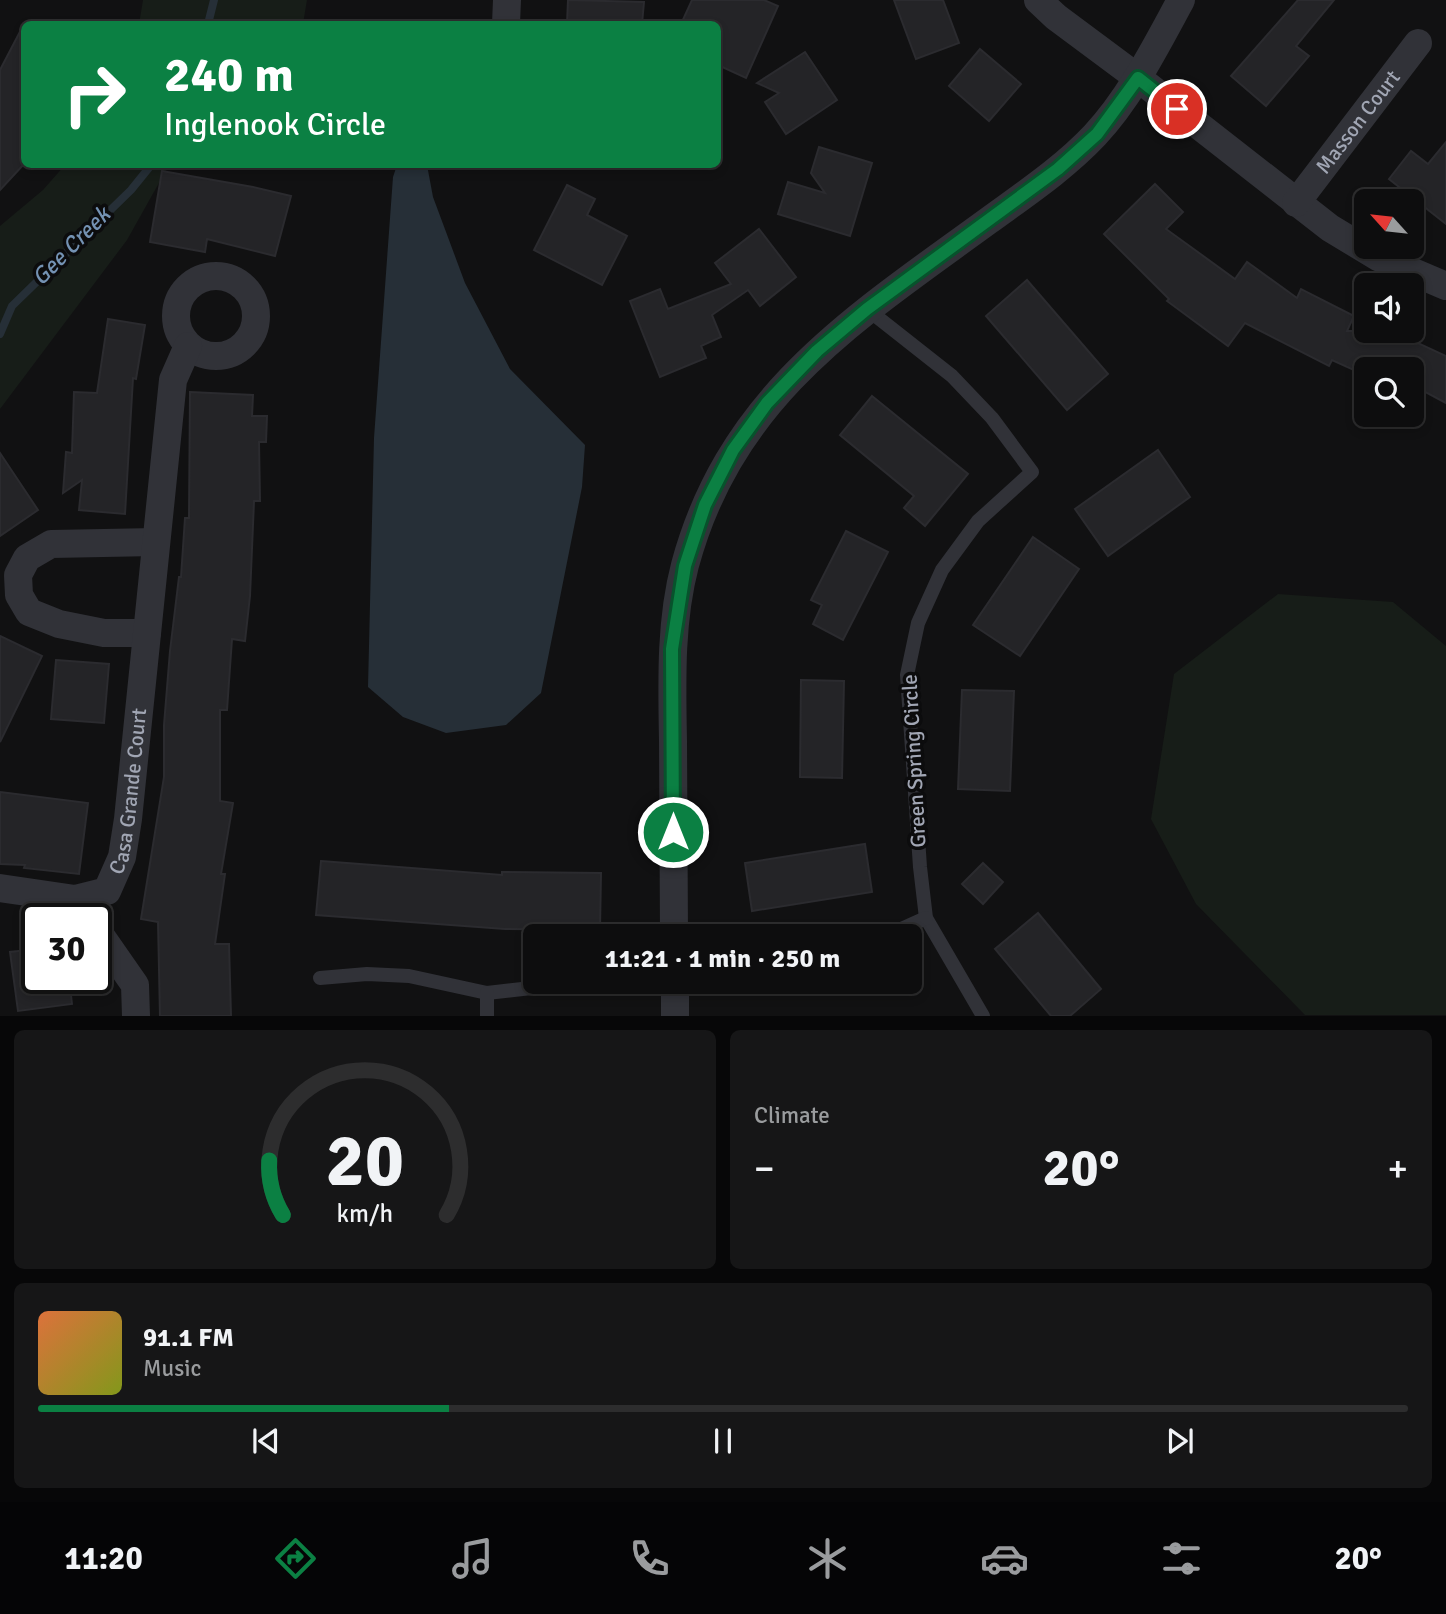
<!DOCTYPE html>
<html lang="en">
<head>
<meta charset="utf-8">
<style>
  body { margin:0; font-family:Signika,sans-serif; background:#161617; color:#f1f3f6; height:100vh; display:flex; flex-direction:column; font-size:26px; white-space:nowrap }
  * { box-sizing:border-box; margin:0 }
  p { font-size:23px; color:#9a9c9e }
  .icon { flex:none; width:38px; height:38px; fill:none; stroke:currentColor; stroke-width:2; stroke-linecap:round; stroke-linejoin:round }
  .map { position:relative; height:1016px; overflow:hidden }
  .drawer { display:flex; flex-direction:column; gap:14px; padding:14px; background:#070708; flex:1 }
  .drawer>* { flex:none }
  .top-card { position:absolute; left:21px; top:21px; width:700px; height:147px; border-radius:10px; box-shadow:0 4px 10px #0003,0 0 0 2px #2d2d2e; background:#0b8043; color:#fff; overflow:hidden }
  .needle { width:46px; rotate:297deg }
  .controls { position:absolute; left:1354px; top:189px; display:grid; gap:14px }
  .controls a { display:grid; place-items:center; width:70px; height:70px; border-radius:10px; background:#0d0d0e; box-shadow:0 4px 10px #0003,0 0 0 2px #2d2d2e; font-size:35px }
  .speed { position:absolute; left:21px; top:903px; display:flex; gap:14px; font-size:35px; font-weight:700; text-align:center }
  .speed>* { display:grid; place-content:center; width:91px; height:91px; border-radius:50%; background:#0d0d0e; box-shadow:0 4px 10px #0003,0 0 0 2px #2d2d2e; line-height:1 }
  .speed .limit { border:4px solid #111; border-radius:10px; background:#fff; color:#111 }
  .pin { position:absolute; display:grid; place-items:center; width:60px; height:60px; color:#fff; margin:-30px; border:4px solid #fff; border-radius:50%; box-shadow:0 2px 7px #0007 }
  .me { position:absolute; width:77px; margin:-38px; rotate:0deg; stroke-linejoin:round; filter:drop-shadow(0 0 5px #0008) }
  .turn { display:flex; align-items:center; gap:24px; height:147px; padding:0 28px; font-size:32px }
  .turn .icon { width:91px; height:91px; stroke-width:2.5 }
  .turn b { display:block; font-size:49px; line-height:60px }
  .big { font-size:52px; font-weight:800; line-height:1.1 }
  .drawer .card { flex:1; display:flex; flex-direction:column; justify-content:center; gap:10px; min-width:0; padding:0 24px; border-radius:10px; background:#161617 }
  .drawer .dial { align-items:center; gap:0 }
  .dial svg { height:182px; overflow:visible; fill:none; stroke:#2d2d2e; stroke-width:7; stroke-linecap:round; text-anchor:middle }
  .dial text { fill:#f1f3f6; stroke:none }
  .song { display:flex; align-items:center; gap:21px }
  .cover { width:84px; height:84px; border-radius:10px; background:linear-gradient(135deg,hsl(20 70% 55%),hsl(70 70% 35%)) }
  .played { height:7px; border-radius:4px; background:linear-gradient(90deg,#0b8043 30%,#2d2d2e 30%) }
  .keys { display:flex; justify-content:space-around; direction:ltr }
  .heat { display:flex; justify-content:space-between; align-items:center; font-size:38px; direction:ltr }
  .drawer .tiles { flex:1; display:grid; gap:14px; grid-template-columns:1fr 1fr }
  .card:last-child { grid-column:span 2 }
  .trip { position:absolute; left:523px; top:924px; width:399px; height:70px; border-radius:10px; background:#0d0d0e; box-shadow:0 4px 10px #0003,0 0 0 2px #2d2d2e; font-weight:800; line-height:70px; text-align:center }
  .dock { display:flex; height:112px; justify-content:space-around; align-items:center; background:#050506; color:#9a9c9e }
  .dock .icon { width:49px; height:49px }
  .dock .on { color:#0b8043 }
  .dock b { font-size:32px; color:#f1f3f6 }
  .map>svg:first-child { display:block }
  .green { fill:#171d18 }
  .water { fill:#262f37 }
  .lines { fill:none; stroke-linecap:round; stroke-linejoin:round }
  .stream { stroke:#262f37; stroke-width:8 }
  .building { fill:#242427; stroke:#2b2b2f; stroke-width:2 }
  .lane { stroke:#313238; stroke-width:14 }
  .street { stroke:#313238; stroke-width:28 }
  .route-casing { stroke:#07532c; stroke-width:18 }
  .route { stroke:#0b8043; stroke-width:12 }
  .labels { text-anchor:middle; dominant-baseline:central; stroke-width:7; stroke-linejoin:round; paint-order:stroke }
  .street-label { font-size:21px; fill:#a1a6b4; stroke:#0c0c0d }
  .water-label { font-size:23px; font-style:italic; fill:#7492b3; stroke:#0c0c0d }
</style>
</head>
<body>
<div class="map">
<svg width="1446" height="1016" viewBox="0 0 1446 1016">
  <rect width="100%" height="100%" fill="#111112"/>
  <!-- green -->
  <g class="green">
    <path d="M143 0H307L303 24H139Z"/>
    <path d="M65 165H169L127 240 0 409V226L43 190Z"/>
    <path d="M1278 594 1393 602 1446 646V1015H1305L1196 904 1151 819 1174 674Z"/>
  </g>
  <!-- water -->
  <path class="water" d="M397 165H427L433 197 465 283 510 369 585 445 582 487 541 693 506 725 446 733 403 717 368 687 374 438 393 177Z"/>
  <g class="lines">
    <!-- stream -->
    <g class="stream">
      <path d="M208 24 214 0"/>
      <path d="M0 334 12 306 131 190 152 164"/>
    </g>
  </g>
  <!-- building -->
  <g class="building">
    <path d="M568 0 644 2 642 24H567Z"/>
    <path d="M692 0H764L778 6 746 78 718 65V24H681Z"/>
    <path d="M894 0H943L959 43 916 59Z"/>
    <path d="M1298 0H1334L1296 46 1309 56 1266 106 1231 76Z"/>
    <path d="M24 24V164L0 190V70Z"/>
    <path d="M980 49 1021 84 989 121 949 86Z"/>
    <path d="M805 52 837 100 786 134 765 102 779 93 757 83Z"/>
    <path d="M1446 142V224L1389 179 1411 151 1428 164Z"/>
    <path d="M819 147 872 163 850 236 778 214 788 182 825 193 811 173Z"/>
    <path d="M162 171 253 187 291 196 275 256 207 239 205 252 150 242Z"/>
    <path d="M1155 184 1183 212 1166 229 1235 279 1247 262 1297 298 1301 289 1354 316 1347 331H1392L1446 356V403L1412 385V369H1367V376L1332 360 1329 366 1245 323 1228 346 1167 301 1169 299 1104 234Z"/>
    <path d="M567 185 595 199 587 215 627 236 602 285 534 250Z"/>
    <path d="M759 229 796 277 760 306 748 290 712 315 721 337 701 346 706 358 660 377 630 301 660 289 668 309 731 284 715 263Z"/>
    <path d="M1027 280 1108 374 1067 410 986 316Z"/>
    <path d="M108 319 145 325 136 379 133 378 125 514 79 510 82 480 63 493 66 452 72 453 74 392 97 393Z"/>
    <path d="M190 392 253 395 252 416H267L266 442H259L260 501H254L250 596 245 641 232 639 227 710H220V801L233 803 221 874H225L215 944H229L231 1016H160L158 922 141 919 164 777V725L170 651 179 577H181L185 518H189Z"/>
    <path d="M872 396 968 474 925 526 904 508 914 496 840 435Z"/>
    <path d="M1158 450 1190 497 1108 556 1075 509Z"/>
    <path d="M0 453 38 510 0 536Z"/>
    <path d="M846 531 888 552 843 640 813 624 822 605 811 600Z"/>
    <path d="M1033 537 1079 569 1020 656 973 625Z"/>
    <path d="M0 636 42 656 0 742Z"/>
    <path d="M56 660 109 664 104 723 51 719Z"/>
    <path d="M801 680 844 681 842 778 800 777Z"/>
    <path d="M962 690 1014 691 1010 791 958 789Z"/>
    <path d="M0 792 88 803 79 874 24 868 25 865 0 864Z"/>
    <path d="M865 844 872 892 752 911 745 863Z"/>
    <path d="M321 861 502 875V872L601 873 600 930 505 929 316 915Z"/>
    <path d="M983 863 1003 882 983 904 962 884Z"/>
    <path d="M1038 913 1101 989 1070 1016H1051L995 949Z"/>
    <path d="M37 949V978H69L72 1004 18 1011 10 952Z"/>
  </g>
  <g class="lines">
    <!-- lane -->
    <g class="lane">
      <path d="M867 309 952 376 992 418 1032 472 978 521 942 570 918 623 907 675 920 867 926 918 983 1016"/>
      <path d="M886 936 926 918"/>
      <path d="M320 978 367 974 409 976 487 993 584 982"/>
      <path d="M487 1016V993"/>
    </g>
    <!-- street -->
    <g class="street">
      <path d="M1038 0 1056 17 1138 78 1330 228 1378 257 1446 286"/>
      <path d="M506 24 507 0"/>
      <path id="s1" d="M1296 203 1418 43"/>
      <circle cx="216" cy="316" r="40"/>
      <path d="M147 633H104L59 624 29 612 19 595 18 575 27 558 51 544 156 542"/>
      <path id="s2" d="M0 888 75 899 107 891 122 857 128 819 173 380 188 346"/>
      <path d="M96 929 135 985 136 1016"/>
      <path d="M674 936C674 871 673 806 673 741 672 683 670 622 685 565 731 395 855 318 988 221 1025 194 1064 168 1095 135 1130 98 1157 44 1181 0"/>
      <path d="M675 982V1016"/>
    </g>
  </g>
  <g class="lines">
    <defs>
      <path id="route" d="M673 832 672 649 685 566 705 505 733 450 767 403 817 351 867 309 1058 169 1097 134 1138 78 1177 109"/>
    </defs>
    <!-- route casing -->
    <use href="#route" class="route-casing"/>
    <!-- route -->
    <use href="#route" class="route"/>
  </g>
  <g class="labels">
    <!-- street labels -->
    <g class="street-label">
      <text stroke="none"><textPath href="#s1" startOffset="102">Masson Court</textPath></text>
      <text transform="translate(914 761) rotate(-93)">Green Spring Circle</text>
      <text stroke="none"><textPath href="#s2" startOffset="212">Casa Grande Court</textPath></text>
    </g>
    <!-- water labels -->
    <g class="water-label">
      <text transform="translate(71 246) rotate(-45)">Gee Creek</text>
    </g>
  </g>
</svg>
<div class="controls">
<a><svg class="needle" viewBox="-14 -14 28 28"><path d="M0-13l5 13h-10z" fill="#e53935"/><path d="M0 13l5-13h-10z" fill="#9a9c9e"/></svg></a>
<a><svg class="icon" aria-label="sound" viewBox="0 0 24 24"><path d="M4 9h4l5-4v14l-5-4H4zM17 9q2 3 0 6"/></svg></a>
<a><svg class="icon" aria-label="search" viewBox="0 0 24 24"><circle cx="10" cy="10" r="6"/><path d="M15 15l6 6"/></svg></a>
</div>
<div class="speed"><div class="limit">30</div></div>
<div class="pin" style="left:1177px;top:109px;background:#d93025"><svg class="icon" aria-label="arrive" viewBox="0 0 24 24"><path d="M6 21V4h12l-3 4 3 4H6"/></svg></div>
<svg class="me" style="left:673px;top:832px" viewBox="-20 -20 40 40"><circle r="17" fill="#0b8043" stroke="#fff" stroke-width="3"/><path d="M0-11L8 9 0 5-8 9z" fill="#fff"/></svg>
<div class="trip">11:21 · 1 min · 250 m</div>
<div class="top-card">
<div class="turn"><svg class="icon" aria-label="right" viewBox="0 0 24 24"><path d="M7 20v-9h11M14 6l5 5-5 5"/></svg><div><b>240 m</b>Inglenook Circle</div></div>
</div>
</div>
<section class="drawer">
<div class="tiles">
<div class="card dial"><svg viewBox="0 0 100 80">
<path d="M14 69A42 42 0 1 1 86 69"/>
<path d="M14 69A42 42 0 0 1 8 45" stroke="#0b8043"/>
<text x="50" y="56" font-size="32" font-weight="700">20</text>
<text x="50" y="72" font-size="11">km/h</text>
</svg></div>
<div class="card"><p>Climate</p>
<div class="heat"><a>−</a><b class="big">20°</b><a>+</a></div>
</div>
<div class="card">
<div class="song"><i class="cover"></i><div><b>91.1 FM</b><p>Music</p></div></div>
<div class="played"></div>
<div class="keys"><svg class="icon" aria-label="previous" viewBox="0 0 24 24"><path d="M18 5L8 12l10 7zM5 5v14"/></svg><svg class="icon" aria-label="pause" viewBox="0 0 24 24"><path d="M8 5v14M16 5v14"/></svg><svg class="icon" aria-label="next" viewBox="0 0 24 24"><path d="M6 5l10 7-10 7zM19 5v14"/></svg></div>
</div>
</div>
</section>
<nav class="dock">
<b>11:20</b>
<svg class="icon on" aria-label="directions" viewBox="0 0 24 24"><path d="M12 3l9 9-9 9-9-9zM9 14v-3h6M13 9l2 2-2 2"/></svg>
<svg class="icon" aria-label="music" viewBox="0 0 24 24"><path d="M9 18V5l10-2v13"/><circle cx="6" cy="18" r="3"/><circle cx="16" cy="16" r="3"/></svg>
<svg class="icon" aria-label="phone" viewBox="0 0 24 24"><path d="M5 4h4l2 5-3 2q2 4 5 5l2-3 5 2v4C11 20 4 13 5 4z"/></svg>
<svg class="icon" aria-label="climate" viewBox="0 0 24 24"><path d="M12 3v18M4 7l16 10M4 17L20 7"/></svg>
<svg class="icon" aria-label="car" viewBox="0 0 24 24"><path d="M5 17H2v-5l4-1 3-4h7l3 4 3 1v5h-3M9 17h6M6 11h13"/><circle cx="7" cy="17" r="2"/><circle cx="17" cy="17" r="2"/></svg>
<svg class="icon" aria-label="filters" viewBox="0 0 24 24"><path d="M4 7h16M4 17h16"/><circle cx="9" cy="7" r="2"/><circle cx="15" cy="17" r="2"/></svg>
<b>20°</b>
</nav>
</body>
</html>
